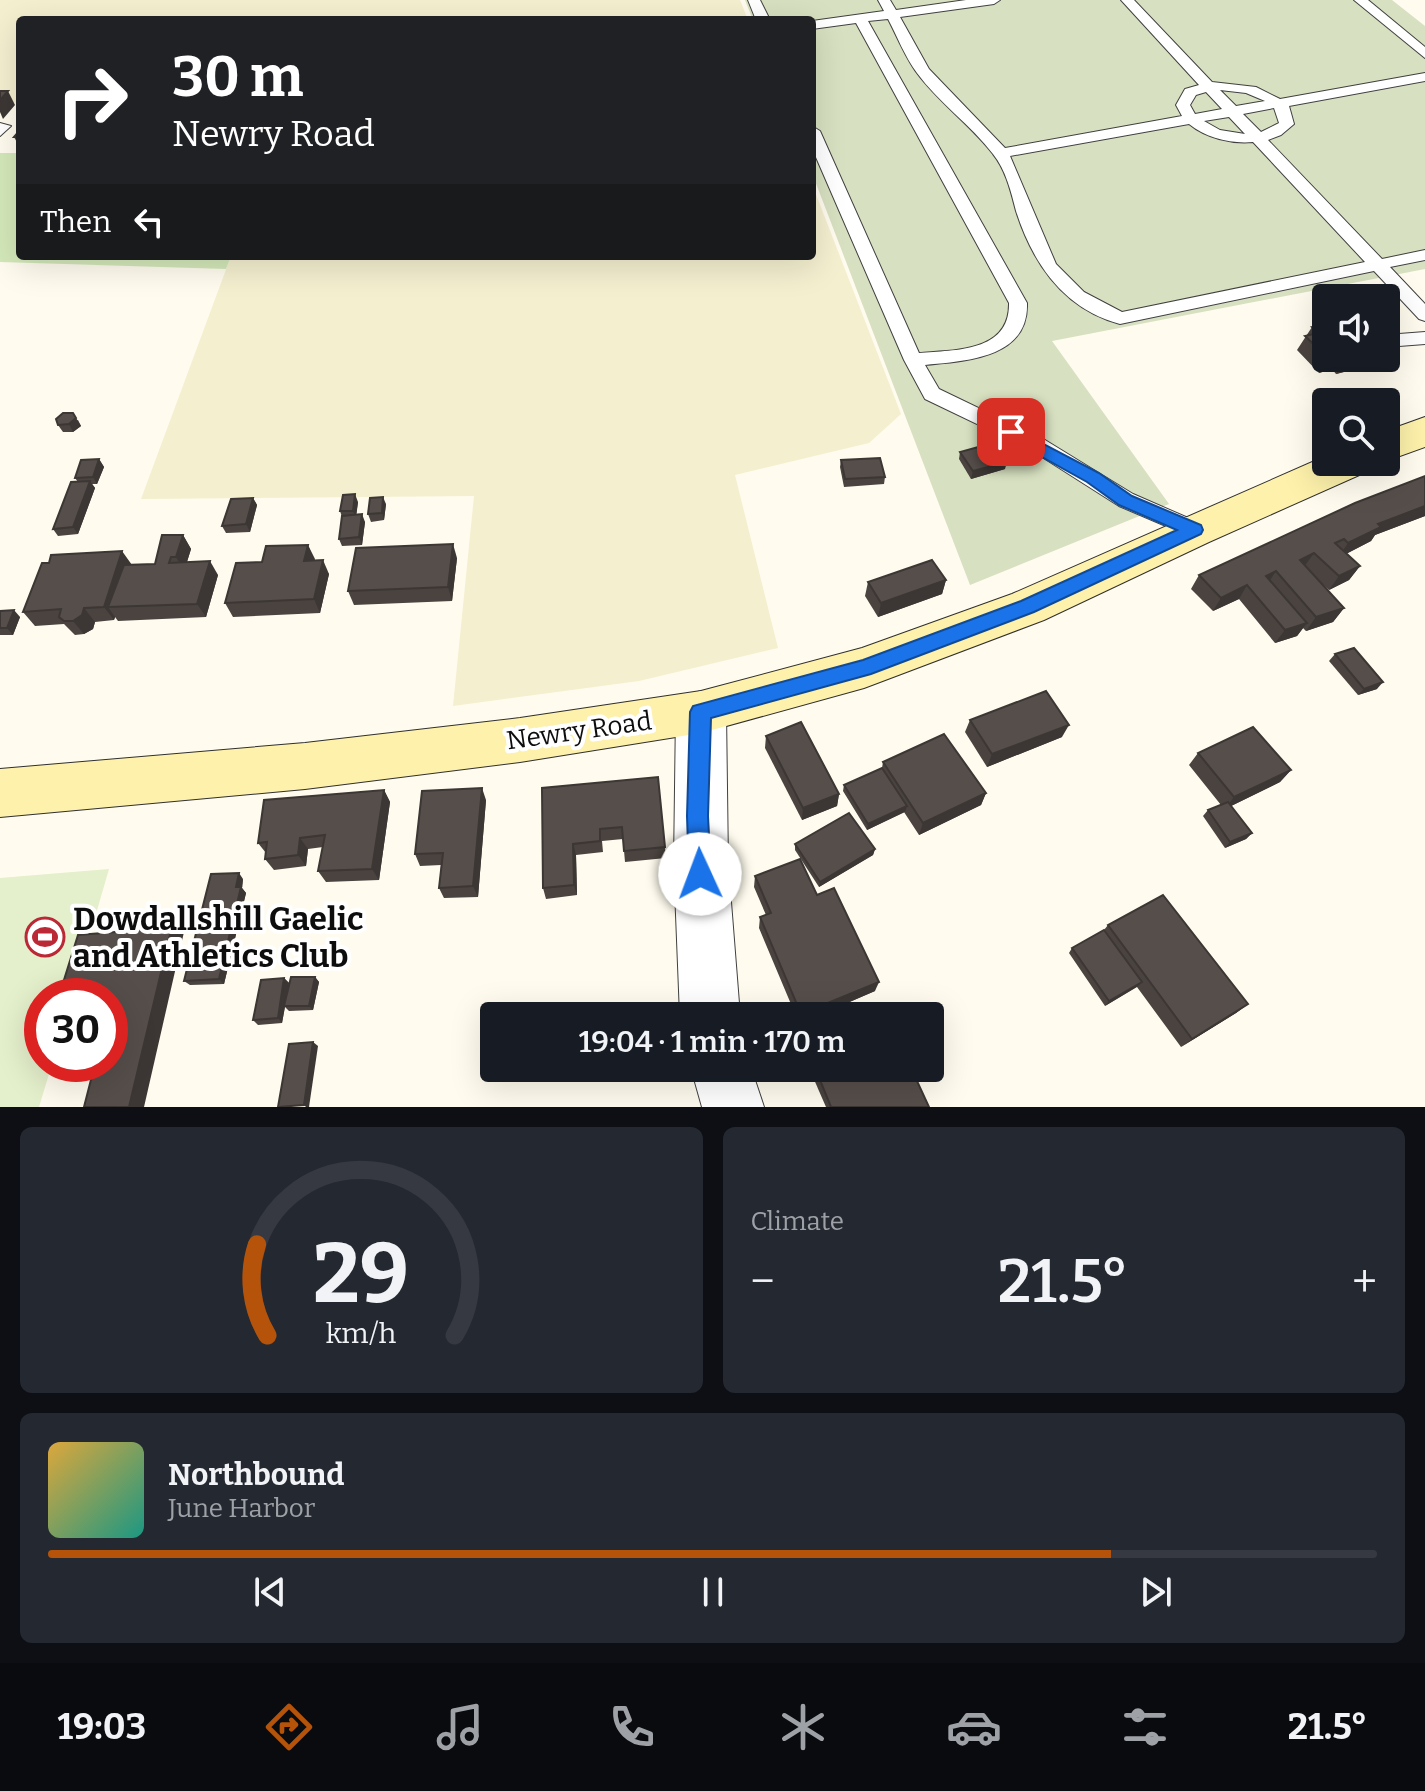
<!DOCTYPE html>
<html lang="en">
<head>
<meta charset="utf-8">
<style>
  body { margin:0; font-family:Bitter,serif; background:#242831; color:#f1f3f6; height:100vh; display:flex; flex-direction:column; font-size:30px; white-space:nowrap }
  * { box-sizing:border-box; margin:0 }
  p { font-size:26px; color:#9ea1a6 }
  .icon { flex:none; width:44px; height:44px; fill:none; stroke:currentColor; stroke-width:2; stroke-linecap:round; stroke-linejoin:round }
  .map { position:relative; height:1107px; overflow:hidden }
  .side { display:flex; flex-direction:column; gap:20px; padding:20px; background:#0d0f14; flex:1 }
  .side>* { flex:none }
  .banner { position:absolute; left:16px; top:16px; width:800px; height:244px; border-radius:8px; box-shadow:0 8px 32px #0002; background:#202124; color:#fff; overflow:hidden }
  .fabs { position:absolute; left:1312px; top:284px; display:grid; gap:16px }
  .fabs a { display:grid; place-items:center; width:88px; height:88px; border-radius:8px; background:#171b24; box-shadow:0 8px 32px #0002; font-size:40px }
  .speed { position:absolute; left:24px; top:978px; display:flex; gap:16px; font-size:40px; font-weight:700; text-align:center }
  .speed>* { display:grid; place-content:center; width:104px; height:104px; border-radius:50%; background:#171b24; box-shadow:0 8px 32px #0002; line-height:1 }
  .speed .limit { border:12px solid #d22; background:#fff; color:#111 }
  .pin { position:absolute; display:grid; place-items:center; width:68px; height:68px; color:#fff; margin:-34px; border-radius:16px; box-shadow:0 4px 12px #0006 }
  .me { position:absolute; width:88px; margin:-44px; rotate:358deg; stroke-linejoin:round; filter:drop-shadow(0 0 6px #0008) }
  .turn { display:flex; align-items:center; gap:28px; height:168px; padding:0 24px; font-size:36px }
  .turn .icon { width:104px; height:104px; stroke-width:2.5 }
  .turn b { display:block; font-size:56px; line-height:68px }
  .then { display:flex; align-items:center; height:76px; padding:0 24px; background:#0003; gap:16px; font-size:30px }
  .big { font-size:60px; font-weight:600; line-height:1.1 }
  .side .widget { flex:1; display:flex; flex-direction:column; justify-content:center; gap:12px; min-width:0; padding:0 28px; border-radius:12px; background:#242831 }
  .side .dial { align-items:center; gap:0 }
  .dial svg { height:208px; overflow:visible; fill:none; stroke:#363941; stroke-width:7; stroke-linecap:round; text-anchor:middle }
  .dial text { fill:#f1f3f6; stroke:none }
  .song { display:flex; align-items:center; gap:24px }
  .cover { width:96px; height:96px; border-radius:12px; background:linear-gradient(135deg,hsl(40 70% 55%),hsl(170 70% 35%)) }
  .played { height:8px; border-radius:4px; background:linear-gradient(90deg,#b45309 80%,#363941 80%) }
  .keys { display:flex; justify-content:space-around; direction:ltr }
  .heat { display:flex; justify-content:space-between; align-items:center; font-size:44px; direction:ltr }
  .side .tiles { flex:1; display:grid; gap:20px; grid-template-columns:1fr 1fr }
  .widget:last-child { grid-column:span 2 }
  .trip { position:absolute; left:480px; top:1002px; width:464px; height:80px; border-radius:8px; background:#171b24; box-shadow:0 8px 32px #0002; font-weight:600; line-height:80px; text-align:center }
  .tabs { display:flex; height:128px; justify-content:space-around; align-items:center; background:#090b0e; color:#9ea1a6 }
  .tabs .icon { width:56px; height:56px }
  .tabs .active { color:#b45309 }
  .tabs b { font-size:36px; color:#f1f3f6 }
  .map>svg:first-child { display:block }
  .farmland { fill:#f4efcf }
  .green { fill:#d3e8b9 }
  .cemetery { fill:#d7e0c0 }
  .pitch { fill:#e4efcb }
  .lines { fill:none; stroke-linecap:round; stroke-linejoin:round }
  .lane-casing { stroke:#404040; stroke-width:2 }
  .street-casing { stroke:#404040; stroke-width:2 }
  .secondary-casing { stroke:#2f2f2f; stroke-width:2 }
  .lane { fill:#fff; fill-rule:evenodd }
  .street { fill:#fff; fill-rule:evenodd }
  .secondary { fill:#fdf1ab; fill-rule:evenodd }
  .wall { fill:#4a4340 }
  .shaded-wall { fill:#3c3734 }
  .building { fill:#564e4a; stroke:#3c3734; stroke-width:2 }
  .route { fill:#1a73e8; stroke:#114b97; stroke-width:2 }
  .labels { text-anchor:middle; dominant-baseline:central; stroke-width:8; stroke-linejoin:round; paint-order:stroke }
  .street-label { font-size:26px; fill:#0d0d0d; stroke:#fff }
  .near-poi-label { font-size:32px; font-weight:bold; fill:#0d0d0d; stroke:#fff; text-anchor:start }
</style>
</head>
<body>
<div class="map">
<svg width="1425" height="1107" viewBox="0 0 1425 1107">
  <rect width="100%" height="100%" fill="#fffbee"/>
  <!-- farmland -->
  <g class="farmland">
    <path d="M0 0H740L748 20H20V103L0 102Z"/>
    <path d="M812 184 901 414 869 443 735 475 778 648 639 681 453 706 474 496 141 499 231 256H812Z"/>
  </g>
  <!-- green -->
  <path class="green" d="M0 153H20V256H231L226 269 0 262Z"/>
  <!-- cemetery -->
  <path class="cemetery" d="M745 0H1392L1425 26V269L1052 341 1169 504 970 585 812 173V20H753Z"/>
  <!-- pitch -->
  <path class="pitch" d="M109 869 72 996H42V1064H52L39 1107H0V878Z"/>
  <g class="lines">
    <defs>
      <g id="lane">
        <path d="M748 0H760L770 20H756Z"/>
        <path d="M878 0H890L896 10 966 0H1000L994 4 900 17 929 69 1005 148 1182 116 1176 105 1185 89 1199 85 1121 0H1134L1212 82 1256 87 1280 99 1425 73V81L1289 106 1294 124 1281 135 1268 140 1382 259 1425 250V260L1390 267 1425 304V321L1419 319 1374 271 1120 324C1064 309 1033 264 1016 211 1011 192 1006 170 993 154 971 125 939 103 917 73 905 57 897 36 888 19L868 21 1027 303C1029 358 967 361 925 365L939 389 1045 440 1133 494 1202 524 1205 530 1202 536 1194 538 1119 506 1031 450 925 399 904 360 812 148V126L820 131 919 353C956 350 1010 352 1009 303L856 23 812 29V21L884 11ZM1220 90 1246 93 1265 101 1236 106ZM1206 92 1222 109 1195 114 1190 105 1196 95ZM1274 108 1279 123 1261 132 1243 114ZM1229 117 1245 134 1220 130 1204 121ZM1189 124C1206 138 1231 144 1253 142L1365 262 1122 312 1084 292 1056 264 1010 156Z"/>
        <path d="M1354 0H1368L1425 47V58Z"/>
        <path d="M0 123 11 126 0 136Z"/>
        <path d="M1425 332V344L1386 347V335Z"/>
      </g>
      <g id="street">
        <path d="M701 691 718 697 726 712 728 864 740 1016H680L674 864 676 712 684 697Z"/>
        <path d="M691 1068H751L764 1107H702Z"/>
      </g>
      <g id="secondary">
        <path d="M1425 417V447L1386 461V431Z"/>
        <path d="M1326 456V462H1372L1366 472 1209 542 1044 620 864 688 701 733 520 762 305 789 0 817V769L305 743 520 718 701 691 862 648 1012 594Z"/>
      </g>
    </defs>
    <!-- lane casing -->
    <use href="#lane" class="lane-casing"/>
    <!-- street casing -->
    <use href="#street" class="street-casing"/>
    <!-- secondary casing -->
    <use href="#secondary" class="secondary-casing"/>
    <!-- lane -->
    <use href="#lane" class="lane"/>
    <!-- street -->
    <use href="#street" class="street"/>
    <!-- secondary -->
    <use href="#secondary" class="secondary"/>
  </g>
  <!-- wall -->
  <g class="wall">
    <path d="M14 137H20V144H18Z"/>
    <path d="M1326 324V358H1386L1387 361 1336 374 1332 369 1319 373 1297 350 1312 327Z"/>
    <path d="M78 420 81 426 73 432H63L58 425Z"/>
    <path d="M960 452 1005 469 971 479 959 459Z"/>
    <path d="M99 459 104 467 97 484H92L95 488 78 534 58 536 53 529 78 482 75 478Z"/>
    <path d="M841 460 885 477 884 484 844 487 840 467Z"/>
    <path d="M1425 476V516L1375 535 1371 541 1346 554 1360 566 1349 580 1329 590 1320 582 1344 608 1333 622 1306 631 1303 628 1297 636 1275 643 1239 599 1213 611 1191 589 1199 575Z"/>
    <path d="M253 498 257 505 250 532 226 533 222 526Z"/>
    <path d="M358 502 356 515 365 522 362 545 342 546 339 539 342 517 340 511Z"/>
    <path d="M386 504 384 520 371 522 368 514Z"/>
    <path d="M183 535 191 549 187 562 218 575 206 617 118 621 115 617 114 620 95 622 93 629 84 634 75 635 64 624 35 626 23 612 131 564H155Z"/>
    <path d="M308 545 314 560 329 574 320 613 233 617 225 603 262 562Z"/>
    <path d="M457 558 452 601 354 605 348 591Z"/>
    <path d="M946 580 942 594 878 617 865 596 868 582Z"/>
    <path d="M0 611 20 617 13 635H0Z"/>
    <path d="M1335 654 1377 689 1358 695 1329 661Z"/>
    <path d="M970 720 1062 737 987 767 965 732Z"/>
    <path d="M766 736 839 794 837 806 802 820 765 748Z"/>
    <path d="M1198 753 1291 770 1280 782 1231 806 1252 833 1246 839 1225 848 1203 816 1208 810 1221 805 1189 765Z"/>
    <path d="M883 762 986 793 981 805 919 835 904 812 867 830 843 791 844 785 882 768Z"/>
    <path d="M658 777 666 858 625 862 623 839 602 841 603 852 576 855 577 895 546 899 543 888 542 788Z"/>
    <path d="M384 790 390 802 379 880 326 882 318 871 323 847 308 849 306 866 274 870 265 859 266 853 258 843Z"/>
    <path d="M486 800 478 897 444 898 439 888 441 865 420 866 415 854Z"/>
    <path d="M795 844 875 849 873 855 819 887 795 850Z"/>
    <path d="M755 876 817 895 875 991 817 1016H796L759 928 760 917 766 915 754 887Z"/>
    <path d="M243 879 242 888 246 893 224 984 190 985 184 981Z"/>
    <path d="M1108 925 1248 1004 1236 1013 1181 1047 1137 987 1105 1006 1069 953 1072 948 1104 930Z"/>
    <path d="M315 977 319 982 313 1010 289 1011 285 1007 282 1023 258 1025 253 1020 284 978 289 983 287 993Z"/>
    <path d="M809 1068H911L929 1107H826Z"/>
  </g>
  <!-- shaded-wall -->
  <g class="shaded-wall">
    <path d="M8 91 15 105 3 119 0 112V100Z"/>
    <path d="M1396 347 1387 361 1336 374 1345 359 1386 358V349Z"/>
    <path d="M1328 358H1339L1332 369 1319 373Z"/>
    <path d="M73 413 81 426 73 432 69 424Z"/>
    <path d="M99 459 104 467 97 484 93 477Z"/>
    <path d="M1007 462 1005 469 971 479 973 471Z"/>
    <path d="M90 481 95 488 78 534 73 527Z"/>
    <path d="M355 494 358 502 356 518 353 511Z"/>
    <path d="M383 497 386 504 384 520 382 513Z"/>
    <path d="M253 498 257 505 250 532 246 524Z"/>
    <path d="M1425 506V516L1375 535 1371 541 1338 558 1348 543 1378 524Z"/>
    <path d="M362 514 365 522 362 545 359 537Z"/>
    <path d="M183 535 191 549 184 571 176 557Z"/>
    <path d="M453 544 457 558 452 601 448 587Z"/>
    <path d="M308 545 315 559 311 575 304 561Z"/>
    <path d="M122 551 132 565 108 607 115 617 114 620 104 607Z"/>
    <path d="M1314 553 1304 567 1300 560Z"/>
    <path d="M323 560 329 574 320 613 314 599Z"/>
    <path d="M210 561 218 575 206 617 197 604Z"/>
    <path d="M1360 566 1349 580 1329 590 1339 576Z"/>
    <path d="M1276 571 1267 585 1266 576Z"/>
    <path d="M946 580 942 594 878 617 881 603Z"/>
    <path d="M1247 585 1239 599 1213 611 1221 598Z"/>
    <path d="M84 608 95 622 93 629 84 634 73 621Z"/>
    <path d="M1344 608 1333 622 1306 631 1316 617Z"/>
    <path d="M14 610 20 617 13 635 7 628Z"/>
    <path d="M1307 623 1297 636 1275 643 1285 630Z"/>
    <path d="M1383 682 1377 689 1358 695 1364 689Z"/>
    <path d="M1069 725 1062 737 987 767 992 754Z"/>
    <path d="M1291 770 1280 782 1225 809 1234 797Z"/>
    <path d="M482 788 486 800 478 897 473 886Z"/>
    <path d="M384 790 390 802 379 880 372 869Z"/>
    <path d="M986 793 981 805 919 835 923 823Z"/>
    <path d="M839 794 837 806 802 820 803 808Z"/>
    <path d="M907 806 905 812 867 830 868 824Z"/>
    <path d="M1252 833 1246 839 1225 848 1230 842Z"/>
    <path d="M300 838 308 849 306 866 298 855Z"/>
    <path d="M573 844 576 855 577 895 574 885Z"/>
    <path d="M875 849 873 855 819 887 820 882Z"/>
    <path d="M239 873 243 879 242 888 246 893 224 984 219 979Z"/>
    <path d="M173 922 184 932 144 1107H129Z"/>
    <path d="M315 977 319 982 313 1010 309 1006Z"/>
    <path d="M284 978 289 983 282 1023 278 1018Z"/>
    <path d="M879 982 875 991 817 1016H801V1014Z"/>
    <path d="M1142 982 1138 986 1105 1006 1109 1001Z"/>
    <path d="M1248 1004 1236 1013 1181 1047 1192 1039Z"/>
    <path d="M313 1042 318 1046 309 1107H306L304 1105Z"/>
  </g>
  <!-- building -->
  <g class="building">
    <path d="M0 91H8L0 100Z"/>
    <path d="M20 130V137H14Z"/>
    <path d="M1326 324V356L1305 336 1318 333 1312 327Z"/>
    <path d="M1386 338 1396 347 1386 349Z"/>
    <path d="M63 413H73L76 418 69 424 58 425 56 419Z"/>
    <path d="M993 443 1007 462 973 471 960 452Z"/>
    <path d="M880 458 885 477 845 479 841 460Z"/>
    <path d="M99 459 93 477 75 478 81 460Z"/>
    <path d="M1425 476V506L1378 524 1381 527 1348 543 1344 539 1335 543 1360 566 1339 576 1314 553 1300 560 1344 608 1316 617 1276 571 1266 576 1307 623 1285 630 1247 585 1221 598 1199 575 1355 503Z"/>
    <path d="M90 481 73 527 53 529 71 482Z"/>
    <path d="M355 494 353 511H340L343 495Z"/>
    <path d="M383 497 382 513 368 514 370 498Z"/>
    <path d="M253 498 246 524 222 526 231 499Z"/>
    <path d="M362 514 359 537 339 539 342 516Z"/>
    <path d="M162 535H183L176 557H171L169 563 210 561 197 604 108 607 124 565 155 564Z"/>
    <path d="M453 544 448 587 348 591 356 548Z"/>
    <path d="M308 545 304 561 323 560 314 599 225 603 236 563 262 562 266 546Z"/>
    <path d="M122 551 104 607 84 608 82 615 73 621H64L59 617 61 609 23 612 42 563H49L51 555Z"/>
    <path d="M932 560 946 580 881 603 868 582Z"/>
    <path d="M14 610 7 628H0V611Z"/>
    <path d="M1354 648 1383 682 1364 689 1335 654Z"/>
    <path d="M1046 691 1069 725 992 754 970 720Z"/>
    <path d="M801 722 839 794 803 808 766 736Z"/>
    <path d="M1253 727 1291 770 1234 797 1198 753Z"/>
    <path d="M944 734 986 793 923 823 883 762Z"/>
    <path d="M882 768 907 806 868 824 844 785Z"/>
    <path d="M658 777 665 847 624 851 622 827 600 829V841L573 844 574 885 543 888 542 788Z"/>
    <path d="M482 788 473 886 439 888 443 853 415 854 422 791Z"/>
    <path d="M384 790 372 869 318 871 325 835 300 838 298 855 265 859 267 842 258 843 264 800Z"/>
    <path d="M1228 802 1252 833 1230 842 1208 810Z"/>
    <path d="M849 813 875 849 820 882 795 844Z"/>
    <path d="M800 859 817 895 834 888 879 982 801 1014 760 917 771 913 755 876Z"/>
    <path d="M239 873 236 887H241L219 979 184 981 211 874Z"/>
    <path d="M1163 895 1248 1004 1192 1039 1108 925Z"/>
    <path d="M173 922 129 1107H84L95 1064H110V996H59L78 935 128 931 130 924Z"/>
    <path d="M1104 930 1142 982 1109 1001 1072 948Z"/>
    <path d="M291 977H315L309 1006H284Z"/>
    <path d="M284 978 278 1018 253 1020 261 980Z"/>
    <path d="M881 1005 886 1016H855Z"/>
    <path d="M313 1042 304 1105 278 1107 289 1044Z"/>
    <path d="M815 1068H911L929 1107H831Z"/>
  </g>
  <!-- route -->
  <path class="route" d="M1011 427 1099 473 1132 496 1201 525 1203 530 1201 534 1034 612 871 674 711 718 708 816 711 874 708 881 700 884 692 881 689 874 687 816 690 712 693 706 863 660 1021 601 1177 530 1119 505 1087 482 1006 437 1003 432Z"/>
  <!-- icons -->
  <defs>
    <symbol id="stadium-ring" viewBox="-11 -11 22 22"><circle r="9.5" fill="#fff" stroke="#ba2935" stroke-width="1.5"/><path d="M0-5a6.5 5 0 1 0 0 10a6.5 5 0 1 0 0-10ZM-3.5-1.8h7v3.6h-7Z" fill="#ba2935"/></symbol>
  </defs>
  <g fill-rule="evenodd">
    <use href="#stadium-ring" x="23" y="915" width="44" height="44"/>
  </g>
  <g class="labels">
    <!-- street labels -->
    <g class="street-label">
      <text transform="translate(579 731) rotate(-8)">Newry Road</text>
    </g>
    <!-- near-poi labels -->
    <g class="near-poi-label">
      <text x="73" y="919">Dowdallshill Gaelic<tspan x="73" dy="37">and Athletics Club</tspan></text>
    </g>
  </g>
</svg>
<div class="fabs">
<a><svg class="icon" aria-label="sound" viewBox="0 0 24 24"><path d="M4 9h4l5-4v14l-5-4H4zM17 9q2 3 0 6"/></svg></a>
<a><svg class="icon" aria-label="search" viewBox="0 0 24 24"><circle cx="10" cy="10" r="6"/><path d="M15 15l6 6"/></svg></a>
</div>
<div class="speed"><div class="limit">30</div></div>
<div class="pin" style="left:1011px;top:432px;background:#d93025"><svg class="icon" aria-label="arrive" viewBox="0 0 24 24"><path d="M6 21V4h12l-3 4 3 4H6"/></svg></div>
<svg class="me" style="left:700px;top:874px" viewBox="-20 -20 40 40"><circle r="19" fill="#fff"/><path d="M0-13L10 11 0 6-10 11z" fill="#1a73e8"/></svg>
<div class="trip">19:04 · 1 min · 170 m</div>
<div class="banner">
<div class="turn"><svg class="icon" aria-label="right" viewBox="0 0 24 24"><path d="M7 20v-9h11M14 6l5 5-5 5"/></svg><div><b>30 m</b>Newry Road</div></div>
<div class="then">Then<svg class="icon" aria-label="left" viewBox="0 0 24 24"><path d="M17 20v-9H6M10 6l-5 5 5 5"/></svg></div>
</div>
</div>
<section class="side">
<div class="tiles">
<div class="widget dial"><svg viewBox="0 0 100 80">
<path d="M14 69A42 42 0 1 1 86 69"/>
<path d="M14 69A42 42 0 0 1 10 34" stroke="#b45309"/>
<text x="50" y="56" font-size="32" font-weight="700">29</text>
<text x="50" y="72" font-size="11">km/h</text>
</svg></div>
<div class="widget"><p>Climate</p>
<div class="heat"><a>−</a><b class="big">21.5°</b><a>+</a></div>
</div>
<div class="widget">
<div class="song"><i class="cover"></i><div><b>Northbound</b><p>June Harbor</p></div></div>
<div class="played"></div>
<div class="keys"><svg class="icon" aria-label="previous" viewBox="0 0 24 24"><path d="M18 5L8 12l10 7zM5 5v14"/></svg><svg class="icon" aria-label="pause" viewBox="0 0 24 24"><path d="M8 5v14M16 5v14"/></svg><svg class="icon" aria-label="next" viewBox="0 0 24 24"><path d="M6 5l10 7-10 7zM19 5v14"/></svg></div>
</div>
</div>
</section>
<nav class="tabs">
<b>19:03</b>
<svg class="icon active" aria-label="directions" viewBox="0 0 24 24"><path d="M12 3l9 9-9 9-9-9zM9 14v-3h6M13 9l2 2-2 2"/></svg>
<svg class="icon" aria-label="music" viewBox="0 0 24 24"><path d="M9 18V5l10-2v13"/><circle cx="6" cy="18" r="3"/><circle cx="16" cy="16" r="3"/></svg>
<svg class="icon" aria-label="phone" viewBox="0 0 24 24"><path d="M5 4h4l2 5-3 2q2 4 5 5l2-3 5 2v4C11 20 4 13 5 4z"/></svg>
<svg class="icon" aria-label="climate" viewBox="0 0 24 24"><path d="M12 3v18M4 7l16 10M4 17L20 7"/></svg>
<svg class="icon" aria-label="car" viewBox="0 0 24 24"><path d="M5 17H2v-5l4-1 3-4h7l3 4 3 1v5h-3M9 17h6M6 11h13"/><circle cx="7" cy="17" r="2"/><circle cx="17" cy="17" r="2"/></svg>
<svg class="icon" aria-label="filters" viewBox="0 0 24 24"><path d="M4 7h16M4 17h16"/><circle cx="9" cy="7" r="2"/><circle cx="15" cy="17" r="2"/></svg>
<b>21.5°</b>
</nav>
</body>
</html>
